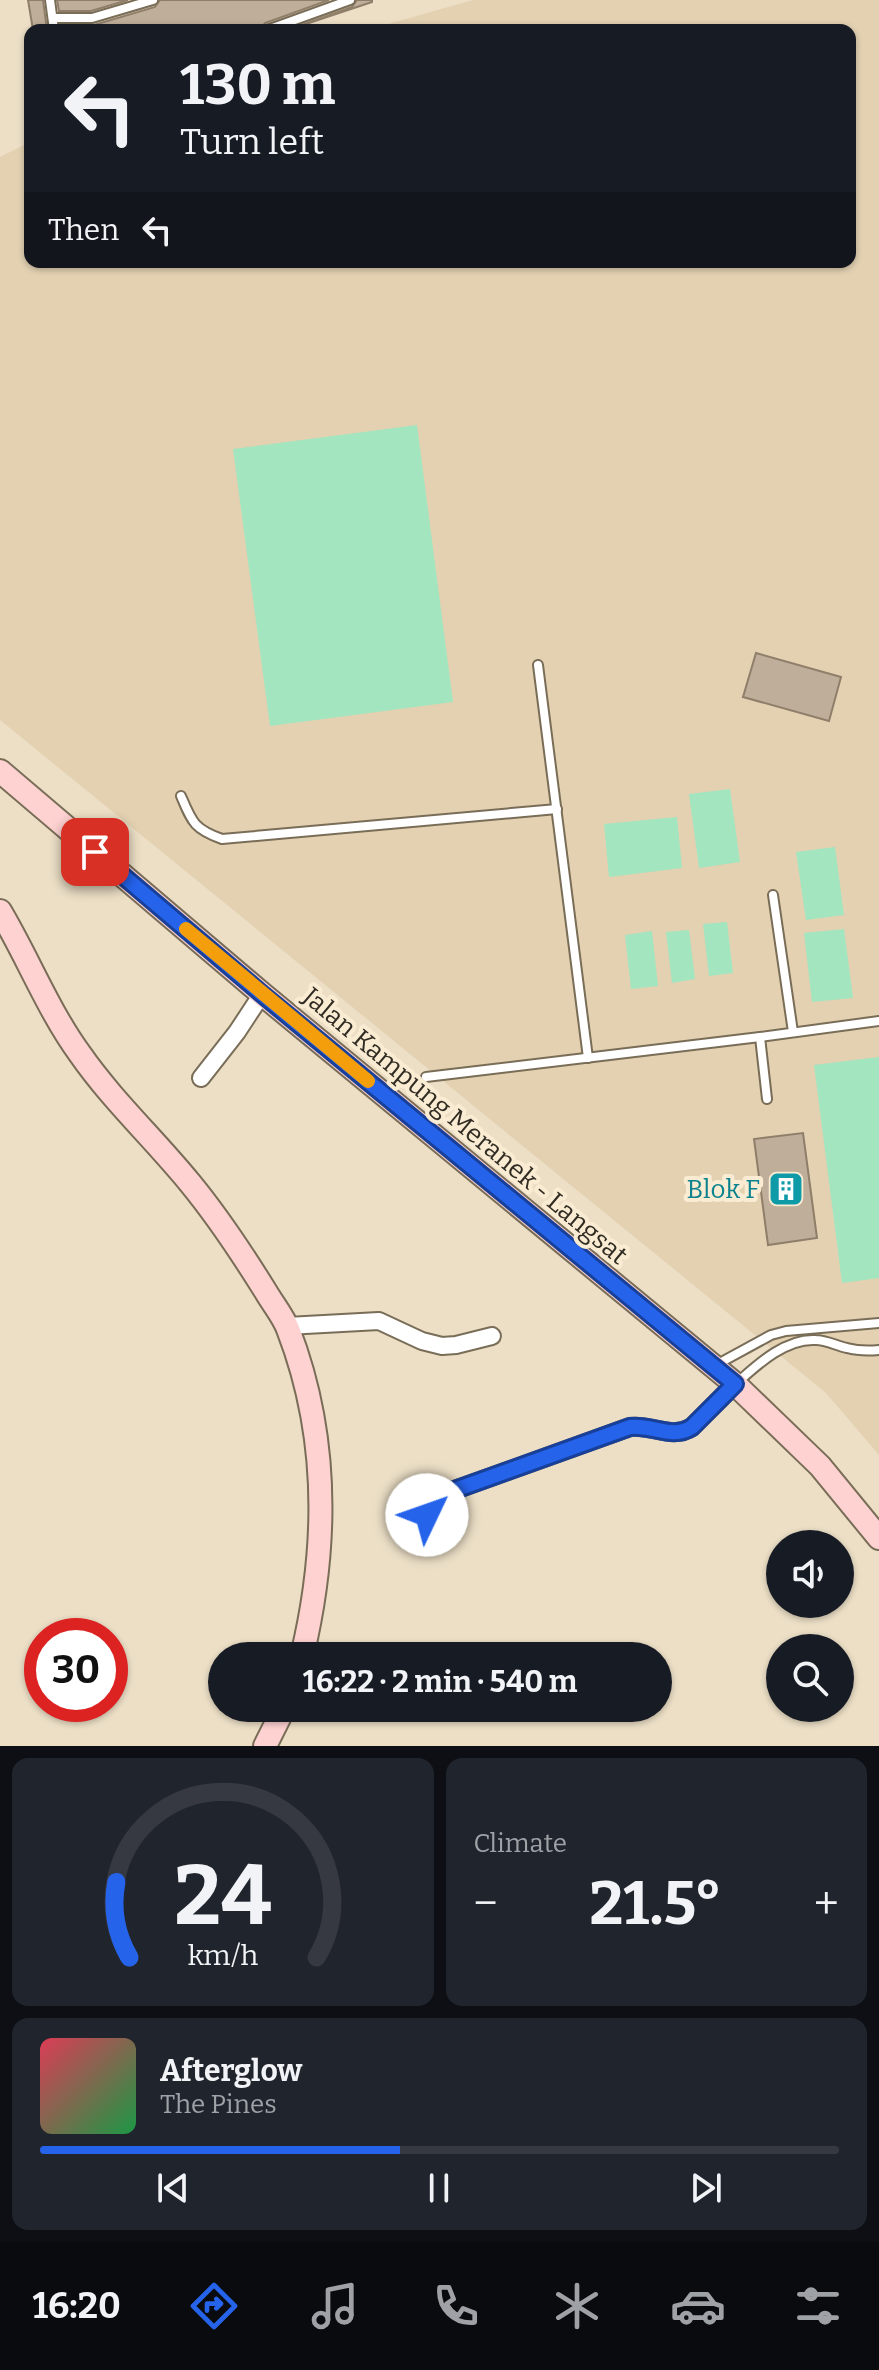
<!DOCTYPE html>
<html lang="en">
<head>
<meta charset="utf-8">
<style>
  body { margin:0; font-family:Bitter,serif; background:#20242c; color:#f1f3f6; height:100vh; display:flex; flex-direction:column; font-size:30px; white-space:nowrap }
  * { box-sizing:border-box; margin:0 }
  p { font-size:26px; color:#9ea1a6 }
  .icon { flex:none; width:44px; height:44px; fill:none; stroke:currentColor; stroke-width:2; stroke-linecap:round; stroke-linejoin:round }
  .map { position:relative; height:1746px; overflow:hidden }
  .panel { display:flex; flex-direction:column; gap:12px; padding:12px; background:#0d0f14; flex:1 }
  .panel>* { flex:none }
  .top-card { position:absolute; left:24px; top:24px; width:832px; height:244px; border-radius:16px; box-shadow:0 2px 6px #0004; background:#171b24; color:#f1f3f6; overflow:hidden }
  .buttons { position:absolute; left:766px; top:1530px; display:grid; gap:16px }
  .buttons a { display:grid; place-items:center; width:88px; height:88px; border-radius:50%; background:#171b24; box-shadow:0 2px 6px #0004; font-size:40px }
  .speed { position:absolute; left:24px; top:1618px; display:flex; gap:16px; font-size:40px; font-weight:700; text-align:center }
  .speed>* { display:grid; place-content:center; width:104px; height:104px; border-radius:50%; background:#171b24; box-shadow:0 2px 6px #0004; line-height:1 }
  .speed .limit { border:12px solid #d22; background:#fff; color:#111 }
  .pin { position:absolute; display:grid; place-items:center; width:68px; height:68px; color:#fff; margin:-34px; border-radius:16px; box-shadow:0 4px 12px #0006 }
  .me { position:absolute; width:88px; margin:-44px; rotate:48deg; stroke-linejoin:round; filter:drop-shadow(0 0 6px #0008) }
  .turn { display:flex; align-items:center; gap:28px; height:168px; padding:0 24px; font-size:36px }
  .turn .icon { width:104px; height:104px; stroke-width:2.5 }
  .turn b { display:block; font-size:56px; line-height:68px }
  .then { display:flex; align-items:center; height:76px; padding:0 24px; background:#0003; gap:16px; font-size:30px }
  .big { font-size:60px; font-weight:700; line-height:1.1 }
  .panel .card { flex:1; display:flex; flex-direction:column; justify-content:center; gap:12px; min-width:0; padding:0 28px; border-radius:16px; background:#20242c }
  .panel .dial { align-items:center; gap:0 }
  .dial svg { height:208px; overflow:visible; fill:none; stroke:#363941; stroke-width:7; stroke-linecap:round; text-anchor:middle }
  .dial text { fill:#f1f3f6; stroke:none }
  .song { display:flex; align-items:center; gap:24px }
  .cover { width:96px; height:96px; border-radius:12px; background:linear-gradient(135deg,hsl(350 70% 55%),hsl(140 70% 35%)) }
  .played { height:8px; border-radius:4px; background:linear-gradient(90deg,#2563eb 45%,#363941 45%) }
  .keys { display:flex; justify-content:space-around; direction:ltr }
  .heat { display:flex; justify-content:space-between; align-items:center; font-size:44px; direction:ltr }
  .panel .tiles { flex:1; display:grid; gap:12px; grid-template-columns:1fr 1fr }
  .card:last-child { grid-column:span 2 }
  .trip { position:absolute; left:208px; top:1642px; width:464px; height:80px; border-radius:40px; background:#171b24; box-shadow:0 2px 6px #0004; font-weight:700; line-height:80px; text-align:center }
  .menu { display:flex; height:128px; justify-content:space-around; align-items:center; background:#090b0e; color:#9ea1a6 }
  .menu .icon { width:56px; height:56px }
  .menu .current { color:#2563eb }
  .menu b { font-size:36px; color:#f1f3f6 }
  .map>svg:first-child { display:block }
  .built { fill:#e3d1b2 }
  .green { fill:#a2e5bf }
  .building { fill:#bfae99; stroke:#8f7f6a; stroke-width:2 }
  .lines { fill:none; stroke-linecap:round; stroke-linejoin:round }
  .service-casing { stroke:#796d57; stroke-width:12 }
  .minor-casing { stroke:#796d57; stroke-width:20 }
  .secondary-casing { stroke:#796d57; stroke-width:26 }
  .service { stroke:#fff; stroke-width:8 }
  .minor { stroke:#fff; stroke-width:16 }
  .secondary { stroke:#fdd2d1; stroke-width:22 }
  .route-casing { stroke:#184099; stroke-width:20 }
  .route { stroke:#2563eb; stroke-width:14 }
  .slow { stroke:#f59e0b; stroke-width:14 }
  .labels { text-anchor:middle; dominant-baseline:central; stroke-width:8; stroke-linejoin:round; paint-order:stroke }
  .street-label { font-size:26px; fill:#312c23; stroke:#faecd3 }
  .culture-label { font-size:26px; fill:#0d838f; stroke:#faecd3; text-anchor:end }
</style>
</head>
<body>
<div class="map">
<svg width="879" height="1746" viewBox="0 0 879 1746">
  <rect width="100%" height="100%" fill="#ecdfc6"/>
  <!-- built -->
  <path class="built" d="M473 0H879V1455L826 1393 0 720V157L30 142V262H850V30H367Z"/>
  <!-- green -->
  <g class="green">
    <path d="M417 425 453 702 270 726 233 449Z"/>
    <path d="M730 789 740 862 699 868 689 794Z"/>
    <path d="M677 817 682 868 609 877 604 824Z"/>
    <path d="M835 847 844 915 806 920 796 852Z"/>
    <path d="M727 922 733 973 709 976 703 924Z"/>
    <path d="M844 929 853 998 812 1002 804 933Z"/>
    <path d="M689 930 695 979 672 983 666 932Z"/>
    <path d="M652 931 658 986 631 989 625 935Z"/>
    <path d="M879 1057V1278L842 1283 814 1065Z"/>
  </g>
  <!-- building -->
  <g class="building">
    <path d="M28 0H43L47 30H33Z"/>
    <path d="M57 0H128L91 11H59Z"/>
    <path d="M160 0H329L265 23 260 30H61L60 25H94L155 7Z"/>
    <path d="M357 0H372V2L288 30 352 7Z"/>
    <path d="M756 653 841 677 829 721 743 697Z"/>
    <path d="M803 1133 817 1238 768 1245 754 1139Z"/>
  </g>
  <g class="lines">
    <defs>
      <g id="service">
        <path d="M50 0 54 30"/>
        <path d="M53 18H92L153 0"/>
        <path d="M267 30 350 0"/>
        <path d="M538 665 588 1058"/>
        <path d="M181 796C192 822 194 829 222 839L557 809"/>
        <path d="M773 895 793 1032"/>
        <path d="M760 1037 767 1099"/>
        <path d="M426 1077 760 1037 879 1021"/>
        <path d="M716 1365 771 1335 786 1331 879 1323"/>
        <path d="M738 1382C758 1364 786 1338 816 1340 826 1340 837 1346 847 1348 858 1351 868 1351 879 1350"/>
      </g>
      <g id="minor">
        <path d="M201 1078 237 1032 262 994"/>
        <path d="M287 1326 379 1321 422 1341 442 1346 456 1345 492 1336"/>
        <path d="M428 1544C427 1525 424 1510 438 1496L630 1427C652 1424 672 1440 692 1427L735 1384"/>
      </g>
      <g id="secondary">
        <path d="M0 771 262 994 735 1384 820 1466 879 1538"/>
        <path d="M0 911C28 958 48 1010 80 1054 112 1100 154 1139 190 1183 218 1217 243 1255 266 1292 273 1304 283 1316 288 1329 329 1435 328 1547 302 1656"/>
        <path d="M265 1746 284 1708"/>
      </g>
    </defs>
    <!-- service casing -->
    <use href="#service" class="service-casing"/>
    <!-- minor casing -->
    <use href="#minor" class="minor-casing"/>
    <!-- secondary casing -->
    <use href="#secondary" class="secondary-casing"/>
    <!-- service -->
    <use href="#service" class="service"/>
    <!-- minor -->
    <use href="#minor" class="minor"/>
    <!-- secondary -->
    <use href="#secondary" class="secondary"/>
  </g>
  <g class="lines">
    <defs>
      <path id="route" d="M95 852 262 994 735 1384 692 1427C672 1440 652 1424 630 1427L438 1496 434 1500 427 1515"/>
    </defs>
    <!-- route casing -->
    <use href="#route" class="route-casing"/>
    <!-- route -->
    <use href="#route" class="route"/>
    <!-- slow -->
    <path class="slow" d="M186 929 368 1081"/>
  </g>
  <!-- icons -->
  <defs>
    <symbol id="building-square" viewBox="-11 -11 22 22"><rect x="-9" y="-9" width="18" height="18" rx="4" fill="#0f9aa8" stroke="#faecd3"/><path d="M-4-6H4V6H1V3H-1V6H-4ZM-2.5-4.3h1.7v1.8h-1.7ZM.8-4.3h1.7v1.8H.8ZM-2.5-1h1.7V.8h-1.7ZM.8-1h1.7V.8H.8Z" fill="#fff"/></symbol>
  </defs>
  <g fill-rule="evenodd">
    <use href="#building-square" x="766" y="1169" width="40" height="40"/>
  </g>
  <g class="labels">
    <!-- street labels -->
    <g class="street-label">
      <text transform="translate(465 1126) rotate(40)">Jalan Kampung Meranek - Langsat</text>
    </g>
    <!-- culture labels -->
    <g class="culture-label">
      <text x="760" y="1189">Blok F</text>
    </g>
  </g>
</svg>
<div class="buttons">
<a><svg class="icon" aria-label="sound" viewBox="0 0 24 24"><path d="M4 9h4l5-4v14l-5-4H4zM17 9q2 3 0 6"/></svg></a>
<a><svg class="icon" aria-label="search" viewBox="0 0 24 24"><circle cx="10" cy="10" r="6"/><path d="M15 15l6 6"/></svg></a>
</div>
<div class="speed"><div class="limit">30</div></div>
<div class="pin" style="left:95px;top:852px;background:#d93025"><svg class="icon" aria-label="arrive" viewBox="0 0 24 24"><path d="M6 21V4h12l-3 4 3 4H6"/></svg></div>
<svg class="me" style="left:427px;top:1515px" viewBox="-20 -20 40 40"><circle r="19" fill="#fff"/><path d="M0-13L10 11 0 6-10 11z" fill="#2563eb"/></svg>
<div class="trip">16:22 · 2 min · 540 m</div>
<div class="top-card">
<div class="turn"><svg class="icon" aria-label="left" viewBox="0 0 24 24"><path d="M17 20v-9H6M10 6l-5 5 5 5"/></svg><div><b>130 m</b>Turn left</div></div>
<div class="then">Then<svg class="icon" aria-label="left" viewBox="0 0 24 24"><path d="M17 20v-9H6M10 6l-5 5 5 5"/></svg></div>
</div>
</div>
<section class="panel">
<div class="tiles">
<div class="card dial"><svg viewBox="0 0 100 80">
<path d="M14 69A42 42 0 1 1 86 69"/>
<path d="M14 69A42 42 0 0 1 9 40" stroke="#2563eb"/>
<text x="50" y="56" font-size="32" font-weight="700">24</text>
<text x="50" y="72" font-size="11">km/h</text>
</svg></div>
<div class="card"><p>Climate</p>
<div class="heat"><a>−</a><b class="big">21.5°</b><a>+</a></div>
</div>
<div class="card">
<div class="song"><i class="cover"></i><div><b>Afterglow</b><p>The Pines</p></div></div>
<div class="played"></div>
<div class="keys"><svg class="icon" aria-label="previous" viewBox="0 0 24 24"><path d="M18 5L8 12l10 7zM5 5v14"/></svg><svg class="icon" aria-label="pause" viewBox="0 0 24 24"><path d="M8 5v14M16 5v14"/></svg><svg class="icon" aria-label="next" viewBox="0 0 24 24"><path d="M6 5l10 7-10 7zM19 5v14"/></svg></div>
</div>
</div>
</section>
<nav class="menu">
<b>16:20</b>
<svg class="icon current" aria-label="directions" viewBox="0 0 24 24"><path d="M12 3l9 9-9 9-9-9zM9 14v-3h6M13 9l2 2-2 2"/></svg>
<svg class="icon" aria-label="music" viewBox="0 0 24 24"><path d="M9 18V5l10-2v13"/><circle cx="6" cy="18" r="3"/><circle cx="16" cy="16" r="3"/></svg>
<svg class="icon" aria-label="phone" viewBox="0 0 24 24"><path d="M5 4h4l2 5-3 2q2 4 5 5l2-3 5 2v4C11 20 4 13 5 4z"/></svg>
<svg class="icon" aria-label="climate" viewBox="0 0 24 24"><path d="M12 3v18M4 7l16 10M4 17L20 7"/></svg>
<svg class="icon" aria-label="car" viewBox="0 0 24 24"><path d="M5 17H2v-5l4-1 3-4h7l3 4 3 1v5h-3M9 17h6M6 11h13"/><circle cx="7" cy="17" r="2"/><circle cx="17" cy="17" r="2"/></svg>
<svg class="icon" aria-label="filters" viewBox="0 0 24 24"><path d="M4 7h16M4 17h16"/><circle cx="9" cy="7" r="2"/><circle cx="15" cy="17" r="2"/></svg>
</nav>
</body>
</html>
